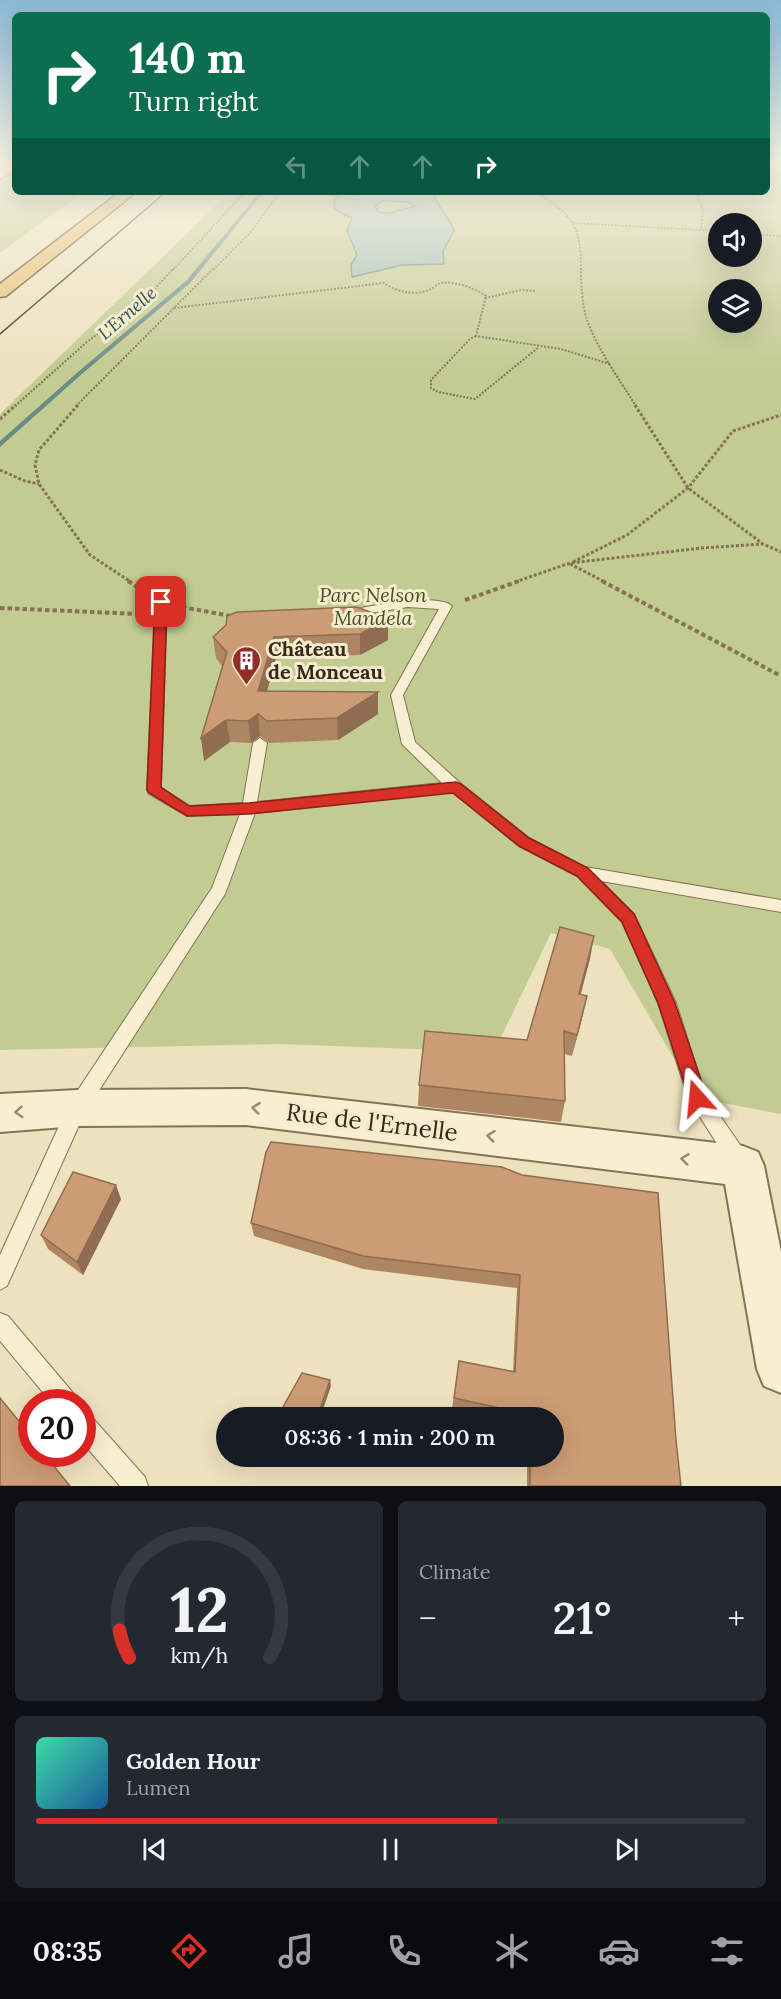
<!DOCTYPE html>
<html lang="en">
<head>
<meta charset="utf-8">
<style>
  body { margin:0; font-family:Lora,serif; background:#242831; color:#f1f3f6; height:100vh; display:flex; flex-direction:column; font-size:22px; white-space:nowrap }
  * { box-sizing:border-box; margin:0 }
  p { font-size:20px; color:#9ea1a6 }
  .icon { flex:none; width:33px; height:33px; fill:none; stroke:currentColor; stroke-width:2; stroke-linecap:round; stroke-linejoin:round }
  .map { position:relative; height:1486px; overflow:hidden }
  .drawer { display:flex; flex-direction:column; gap:15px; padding:15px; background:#0d0f14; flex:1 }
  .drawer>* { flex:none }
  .guide { position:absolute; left:12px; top:12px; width:758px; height:183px; border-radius:9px; box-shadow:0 6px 24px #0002; background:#0b6e4f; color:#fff; overflow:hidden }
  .controls { position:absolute; left:708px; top:213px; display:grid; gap:12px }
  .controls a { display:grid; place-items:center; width:54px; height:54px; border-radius:50%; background:#171b24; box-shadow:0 6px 24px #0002; font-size:30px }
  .speed { position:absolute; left:18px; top:1389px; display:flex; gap:12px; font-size:30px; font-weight:700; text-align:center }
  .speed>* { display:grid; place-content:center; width:78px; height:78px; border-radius:50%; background:#171b24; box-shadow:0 6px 24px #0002; line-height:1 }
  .speed .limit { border:9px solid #d22; background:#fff; color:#111 }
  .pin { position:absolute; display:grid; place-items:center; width:51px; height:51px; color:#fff; margin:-26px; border-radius:12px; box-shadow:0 3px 9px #0006 }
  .me { position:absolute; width:66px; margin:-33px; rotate:342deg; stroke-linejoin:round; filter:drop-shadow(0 0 4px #0008) }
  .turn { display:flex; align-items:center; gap:21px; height:126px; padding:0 18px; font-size:27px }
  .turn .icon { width:78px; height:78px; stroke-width:2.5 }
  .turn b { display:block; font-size:42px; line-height:51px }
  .lanes { display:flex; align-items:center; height:57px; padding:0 18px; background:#0003; justify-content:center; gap:30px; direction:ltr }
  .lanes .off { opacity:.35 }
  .big { font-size:45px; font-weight:600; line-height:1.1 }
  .drawer .card { flex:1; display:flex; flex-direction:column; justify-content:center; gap:9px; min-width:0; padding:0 21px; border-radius:9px; background:#242831 }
  .drawer .dial { align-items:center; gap:0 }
  .dial svg { height:156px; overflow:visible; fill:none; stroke:#363941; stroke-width:7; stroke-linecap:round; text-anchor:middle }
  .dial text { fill:#f1f3f6; stroke:none }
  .song { display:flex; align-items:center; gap:18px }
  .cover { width:72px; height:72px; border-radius:9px; background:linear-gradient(135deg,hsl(160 70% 55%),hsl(210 70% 35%)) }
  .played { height:6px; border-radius:3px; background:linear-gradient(90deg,#d93025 65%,#363941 65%) }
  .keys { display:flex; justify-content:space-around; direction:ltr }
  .heat { display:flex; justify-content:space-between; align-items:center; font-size:33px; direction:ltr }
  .drawer .tiles { flex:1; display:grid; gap:15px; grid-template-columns:1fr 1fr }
  .card:last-child { grid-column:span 2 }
  .trip { position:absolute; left:216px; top:1407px; width:348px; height:60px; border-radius:30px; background:#171b24; box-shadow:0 6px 24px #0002; font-weight:600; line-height:60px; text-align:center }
  .menu { display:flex; height:96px; justify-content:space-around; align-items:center; background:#090b0e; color:#9ea1a6 }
  .menu .icon { width:42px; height:42px }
  .menu .current { color:#d93025 }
  .menu b { font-size:27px; color:#f1f3f6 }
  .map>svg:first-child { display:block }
  .green { fill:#c2cb92; fill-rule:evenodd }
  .water { fill:#a1bfb8; stroke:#698c85; stroke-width:1.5; fill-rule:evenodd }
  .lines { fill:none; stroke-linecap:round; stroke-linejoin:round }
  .stream { fill:#698c85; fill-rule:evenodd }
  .service-casing { stroke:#857257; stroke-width:2 }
  .minor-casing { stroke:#857257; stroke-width:4 }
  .trunk-casing { stroke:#53402c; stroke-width:3 }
  .path-far3 { stroke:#857257; stroke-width:1.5; stroke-dasharray:2 1.5; stroke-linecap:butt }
  .path-far2 { stroke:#857257; stroke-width:2; stroke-dasharray:2 1.5; stroke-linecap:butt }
  .path-far1 { stroke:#857257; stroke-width:3; stroke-dasharray:3 2; stroke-linecap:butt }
  .path { stroke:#857257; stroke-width:4; stroke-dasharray:4.5 3; stroke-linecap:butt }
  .service { fill:#f8eed1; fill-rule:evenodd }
  .minor { fill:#f8eed1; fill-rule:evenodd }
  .trunk { fill:#e8bf71; fill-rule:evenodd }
  .tram { stroke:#35291c; stroke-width:1.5 }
  .wall { fill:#af8664 }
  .shaded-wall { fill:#8f6d51 }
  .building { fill:#cc9c74; stroke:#8f6d51; stroke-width:1.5 }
  .oneway { stroke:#968c76 }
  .route { fill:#d93025; stroke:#8d1f18; stroke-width:1.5 }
  .labels { text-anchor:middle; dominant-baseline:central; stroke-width:6; stroke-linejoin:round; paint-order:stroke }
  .far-water-label { font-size:18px; font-style:italic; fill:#2b5554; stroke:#f5ebcd }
  .park-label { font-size:20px; font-style:italic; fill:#435122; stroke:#f5ebcd }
  .poi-label { font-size:20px; font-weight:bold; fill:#35291c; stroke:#f5ebcd; text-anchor:start }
  .near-street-label { font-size:24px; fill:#35291c; stroke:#f5ebcd }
</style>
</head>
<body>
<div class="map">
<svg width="781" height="1486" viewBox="0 0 781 1486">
  <rect width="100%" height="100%" fill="#ede1be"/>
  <!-- green -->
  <g class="green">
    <path d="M767 163H781V1114L697 1098 610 949 551 933 494 1052 281 1044 0 1050V414L230 192H766ZM718 224H752V256H718ZM718 290H752V322H718Z"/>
    <path d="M15 172V192H83L0 253V185Z"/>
  </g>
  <!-- water -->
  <path class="water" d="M345 192H434L433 193C438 208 450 217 454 231L443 251 444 264 402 265 352 277 351 265 357 255 347 230 352 218 334 209 335 199ZM382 201 407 202 416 206 389 213 378 212 375 206Z"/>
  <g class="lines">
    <!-- stream -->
    <path class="stream" d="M260 192H264L190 283 83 373 0 447V441L79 371 186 281Z"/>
    <defs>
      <g id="service">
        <path d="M161 599 167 602 161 788 190 806 243 803 253 743 260 738 267 743 257 802 442 783 402 744 391 695 439 609 408 607 351 616 345 613 351 610C372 606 436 593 452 606L403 695 415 742 460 783 529 838 585 867 781 900V912L601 881 634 914 676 1003 705 1094 745 1152 748 1159 745 1166 738 1168 731 1166 688 1098 658 1003 622 922 577 876 519 846 452 792 255 813 225 894 84 1114 7 1286 0 1290V1255L70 1102 212 888 240 814 187 816 149 794 147 790 155 602Z"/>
        <path d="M0 1313 8 1316 74 1394 77 1402H51L0 1341Z"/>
        <path d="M82 1412 90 1415 145 1477 148 1486H120L82 1442Z"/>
      </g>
      <g id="minor">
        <path d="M9 163H15V169L0 179V170Z"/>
        <path d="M246 1089 743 1146 758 1152 764 1166 781 1252V1393L764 1386 757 1369 725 1184 246 1125 77 1126 0 1132V1094L77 1090Z"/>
      </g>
      <path id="trunk" d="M120 192H136L6 296 0 297V284Z"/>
    </defs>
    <!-- service casing -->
    <use href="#service" class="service-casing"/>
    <!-- minor casing -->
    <use href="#minor" class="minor-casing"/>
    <!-- trunk casing -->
    <use href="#trunk" class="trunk-casing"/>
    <!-- path-far3 -->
    <g class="path-far3">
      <path d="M280 192H293"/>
      <path d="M312 192 359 200"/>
      <path d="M536 192C573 215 581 226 581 270"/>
      <path d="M696 192 703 210 701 230"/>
      <path d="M573 223 718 231"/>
      <path d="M752 234 781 236"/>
      <path d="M173 270 245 192"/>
      <path d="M213 270 250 233 280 192"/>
    </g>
    <!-- path-far2 -->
    <g class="path-far2">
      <path d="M581 268C581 284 582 304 587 320 598 350 619 379 636 406"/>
      <path d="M485 298 521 290 535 291"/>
      <path d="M174 308 384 283C397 292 414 296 429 290 433 288 437 284 441 283 455 281 475 288 486 296L476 336 561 349 610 364"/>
      <path d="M476 336 470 339 431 380V388L438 392 475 399 539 347"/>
      <path d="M15 406 87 342 150 294 174 268"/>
      <path d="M76 406 214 268"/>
    </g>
    <!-- path-far1 -->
    <g class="path-far1">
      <path d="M78 405 39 450 35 465 39 484 90 555 131 582"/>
      <path d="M635 405 688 488 763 544 781 552"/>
      <path d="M0 419 16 405"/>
      <path d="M0 470 25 481 39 484"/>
      <path d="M573 562 627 535 688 488 733 431 781 415"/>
      <path d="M570 564 605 582"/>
      <path d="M515 582 570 563 702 548 762 544"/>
    </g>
    <!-- path -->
    <g class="path">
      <path d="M128 581 145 592"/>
      <path d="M602 581 781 676"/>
      <path d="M465 600 519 581"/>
      <path d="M182 607 231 616"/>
      <path d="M0 608 139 614"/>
    </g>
    <!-- service -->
    <use href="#service" class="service"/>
    <!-- minor -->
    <use href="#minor" class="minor"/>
    <!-- trunk -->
    <use href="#trunk" class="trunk"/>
    <!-- tram -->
    <path class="tram" d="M0 334 166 192"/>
  </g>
  <!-- wall -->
  <g class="wall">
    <path d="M357 607 388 640 360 655 276 658 267 691 378 714 338 740 269 743 260 736 251 743 230 742 204 761 222 666 216 658 213 637Z"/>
    <path d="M594 936 580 994 587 996 582 1018 572 1056 564 1054 565 1101 561 1122 418 1106 419 1085 527 1040Z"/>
    <path d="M502 1167 676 1440 681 1486H527V1456H554V1418H489L452 1409 459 1361 513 1371 517 1288 363 1269 254 1236 251 1223Z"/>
    <path d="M121 1199 83 1275 48 1249 41 1235Z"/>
  </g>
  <!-- shaded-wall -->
  <g class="shaded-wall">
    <path d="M388 619V640L360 655V634Z"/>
    <path d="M274 637 276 658 261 713 258 691Z"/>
    <path d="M378 692V714L338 740 337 718Z"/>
    <path d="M258 714 260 736 251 743 248 721Z"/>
    <path d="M226 720 230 742 204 761 201 738Z"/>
    <path d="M594 936 590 959 575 1016 579 994Z"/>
    <path d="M587 996 582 1018 572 1056 577 1035Z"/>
    <path d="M116 1185 121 1199 83 1275 77 1262Z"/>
    <path d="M330 1380 331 1386 320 1418H317Z"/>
  </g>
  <!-- building -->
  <g class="building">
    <path d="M357 607 388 619 360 634 274 637 258 691 378 692 337 718 267 721 258 714 248 721 226 720 201 738 227 652 213 637 226 625 227 616 237 612Z"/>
    <path d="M560 927 594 936 579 994 587 996 577 1035 564 1031 565 1101 419 1085 425 1031 527 1040Z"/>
    <path d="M271 1142 502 1167 522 1175 658 1193 676 1440 681 1486H530V1456H554V1418H531V1415L454 1398 459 1361 515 1372 520 1275 363 1256 251 1223 266 1152Z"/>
    <path d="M73 1172 116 1185 77 1262 41 1235Z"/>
    <path d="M302 1373 330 1380 317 1418H283L279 1414Z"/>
    <path d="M0 1398 32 1437V1454H44L70 1486H0Z"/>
  </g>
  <!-- one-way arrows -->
  <defs><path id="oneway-chevron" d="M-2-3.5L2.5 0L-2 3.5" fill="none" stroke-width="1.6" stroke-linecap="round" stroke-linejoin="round" transform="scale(1.5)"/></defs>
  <g class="oneway">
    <use href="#oneway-chevron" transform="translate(256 1108) rotate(-173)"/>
    <use href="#oneway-chevron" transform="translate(19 1112) rotate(176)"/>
    <use href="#oneway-chevron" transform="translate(491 1136) rotate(-173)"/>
    <use href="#oneway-chevron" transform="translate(685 1159) rotate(-173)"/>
  </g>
  <!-- sky -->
  <linearGradient id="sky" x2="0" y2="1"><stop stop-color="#8bb8d5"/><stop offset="0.44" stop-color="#f7f2e2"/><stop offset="1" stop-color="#f7f2e2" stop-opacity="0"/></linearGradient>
  <rect width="781" height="372" fill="url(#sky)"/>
  <!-- route -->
  <path class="route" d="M161 599 167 602 161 787 189 806 249 803 456 782 461 784 529 838 588 868 634 914 675 1003 707 1098 704 1104 697 1106 691 1104 658 1003 622 922 577 876 519 846 453 793 249 814 187 816 149 793 147 790 155 602Z"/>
  <!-- icons -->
  <defs>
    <symbol id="building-pin" viewBox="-11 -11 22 30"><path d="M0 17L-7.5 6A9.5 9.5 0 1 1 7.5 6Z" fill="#942c27" stroke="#f5ebcd"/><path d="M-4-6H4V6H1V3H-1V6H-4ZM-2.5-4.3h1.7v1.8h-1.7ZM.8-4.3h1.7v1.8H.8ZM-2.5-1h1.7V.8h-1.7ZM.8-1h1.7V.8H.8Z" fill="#fff"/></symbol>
  </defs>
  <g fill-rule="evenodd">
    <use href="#building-pin" x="230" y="644" width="33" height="45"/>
  </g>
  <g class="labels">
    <!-- far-water labels -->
    <g class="far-water-label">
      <text transform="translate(127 313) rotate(-41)">L'Ernelle</text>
    </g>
    <!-- park labels -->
    <g class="park-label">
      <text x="373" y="594">Parc Nelson<tspan x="373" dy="23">Mandela</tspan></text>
    </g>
    <!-- poi labels -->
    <g class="poi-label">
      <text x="268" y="648">Château<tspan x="268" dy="23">de Monceau</tspan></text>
    </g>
    <!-- near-street labels -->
    <g class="near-street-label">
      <text transform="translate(372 1122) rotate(7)">Rue de l'Ernelle</text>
    </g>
  </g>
</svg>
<div class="controls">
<a><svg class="icon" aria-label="sound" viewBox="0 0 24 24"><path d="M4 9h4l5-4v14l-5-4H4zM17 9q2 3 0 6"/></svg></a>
<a><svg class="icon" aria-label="layers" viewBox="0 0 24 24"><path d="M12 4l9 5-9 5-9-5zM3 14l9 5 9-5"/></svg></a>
</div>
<div class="speed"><div class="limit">20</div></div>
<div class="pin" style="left:161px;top:602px;background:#d93025"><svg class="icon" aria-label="arrive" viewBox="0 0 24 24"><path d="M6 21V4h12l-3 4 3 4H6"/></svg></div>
<svg class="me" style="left:697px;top:1098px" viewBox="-20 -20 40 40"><path d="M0-17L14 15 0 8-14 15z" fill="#d93025" stroke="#fff" stroke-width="4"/></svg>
<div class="trip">08:36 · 1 min · 200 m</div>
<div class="guide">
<div class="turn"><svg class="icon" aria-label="right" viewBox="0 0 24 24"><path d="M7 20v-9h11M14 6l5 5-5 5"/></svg><div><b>140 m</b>Turn right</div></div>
<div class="lanes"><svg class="icon off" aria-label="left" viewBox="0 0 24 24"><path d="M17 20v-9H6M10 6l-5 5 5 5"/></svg><svg class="icon off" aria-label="ahead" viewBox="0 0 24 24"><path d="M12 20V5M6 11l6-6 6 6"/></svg><svg class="icon off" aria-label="ahead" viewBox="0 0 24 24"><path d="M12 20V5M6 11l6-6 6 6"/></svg><svg class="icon" aria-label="right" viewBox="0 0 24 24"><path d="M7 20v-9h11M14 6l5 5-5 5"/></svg></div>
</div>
</div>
<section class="drawer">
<div class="tiles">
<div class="card dial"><svg viewBox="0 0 100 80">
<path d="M14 69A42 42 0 1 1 86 69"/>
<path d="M14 69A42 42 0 0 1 9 55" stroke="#d93025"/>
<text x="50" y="56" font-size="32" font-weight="700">12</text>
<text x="50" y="72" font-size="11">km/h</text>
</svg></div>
<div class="card"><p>Climate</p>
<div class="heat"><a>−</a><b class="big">21°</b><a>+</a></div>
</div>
<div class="card">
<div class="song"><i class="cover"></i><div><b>Golden Hour</b><p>Lumen</p></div></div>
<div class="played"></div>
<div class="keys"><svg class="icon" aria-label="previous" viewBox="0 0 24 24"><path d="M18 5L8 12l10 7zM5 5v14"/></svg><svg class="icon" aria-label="pause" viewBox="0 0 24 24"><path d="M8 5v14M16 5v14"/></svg><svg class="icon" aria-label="next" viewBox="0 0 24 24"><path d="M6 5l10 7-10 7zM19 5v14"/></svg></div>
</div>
</div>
</section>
<nav class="menu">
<b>08:35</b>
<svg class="icon current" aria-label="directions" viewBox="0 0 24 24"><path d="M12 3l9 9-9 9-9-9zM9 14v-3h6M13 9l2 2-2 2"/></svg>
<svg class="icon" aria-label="music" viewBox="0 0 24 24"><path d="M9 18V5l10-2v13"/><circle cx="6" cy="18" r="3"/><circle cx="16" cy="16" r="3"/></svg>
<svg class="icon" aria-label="phone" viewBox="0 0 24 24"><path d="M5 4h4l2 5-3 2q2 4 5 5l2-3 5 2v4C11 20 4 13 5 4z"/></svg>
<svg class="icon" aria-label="climate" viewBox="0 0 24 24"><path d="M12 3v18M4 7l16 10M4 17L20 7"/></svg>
<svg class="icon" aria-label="car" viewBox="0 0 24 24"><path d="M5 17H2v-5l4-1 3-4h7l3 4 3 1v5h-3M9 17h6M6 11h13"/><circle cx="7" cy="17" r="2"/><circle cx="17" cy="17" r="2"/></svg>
<svg class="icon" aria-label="filters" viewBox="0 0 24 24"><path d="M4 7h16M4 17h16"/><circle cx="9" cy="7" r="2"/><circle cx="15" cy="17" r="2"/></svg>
</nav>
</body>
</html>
